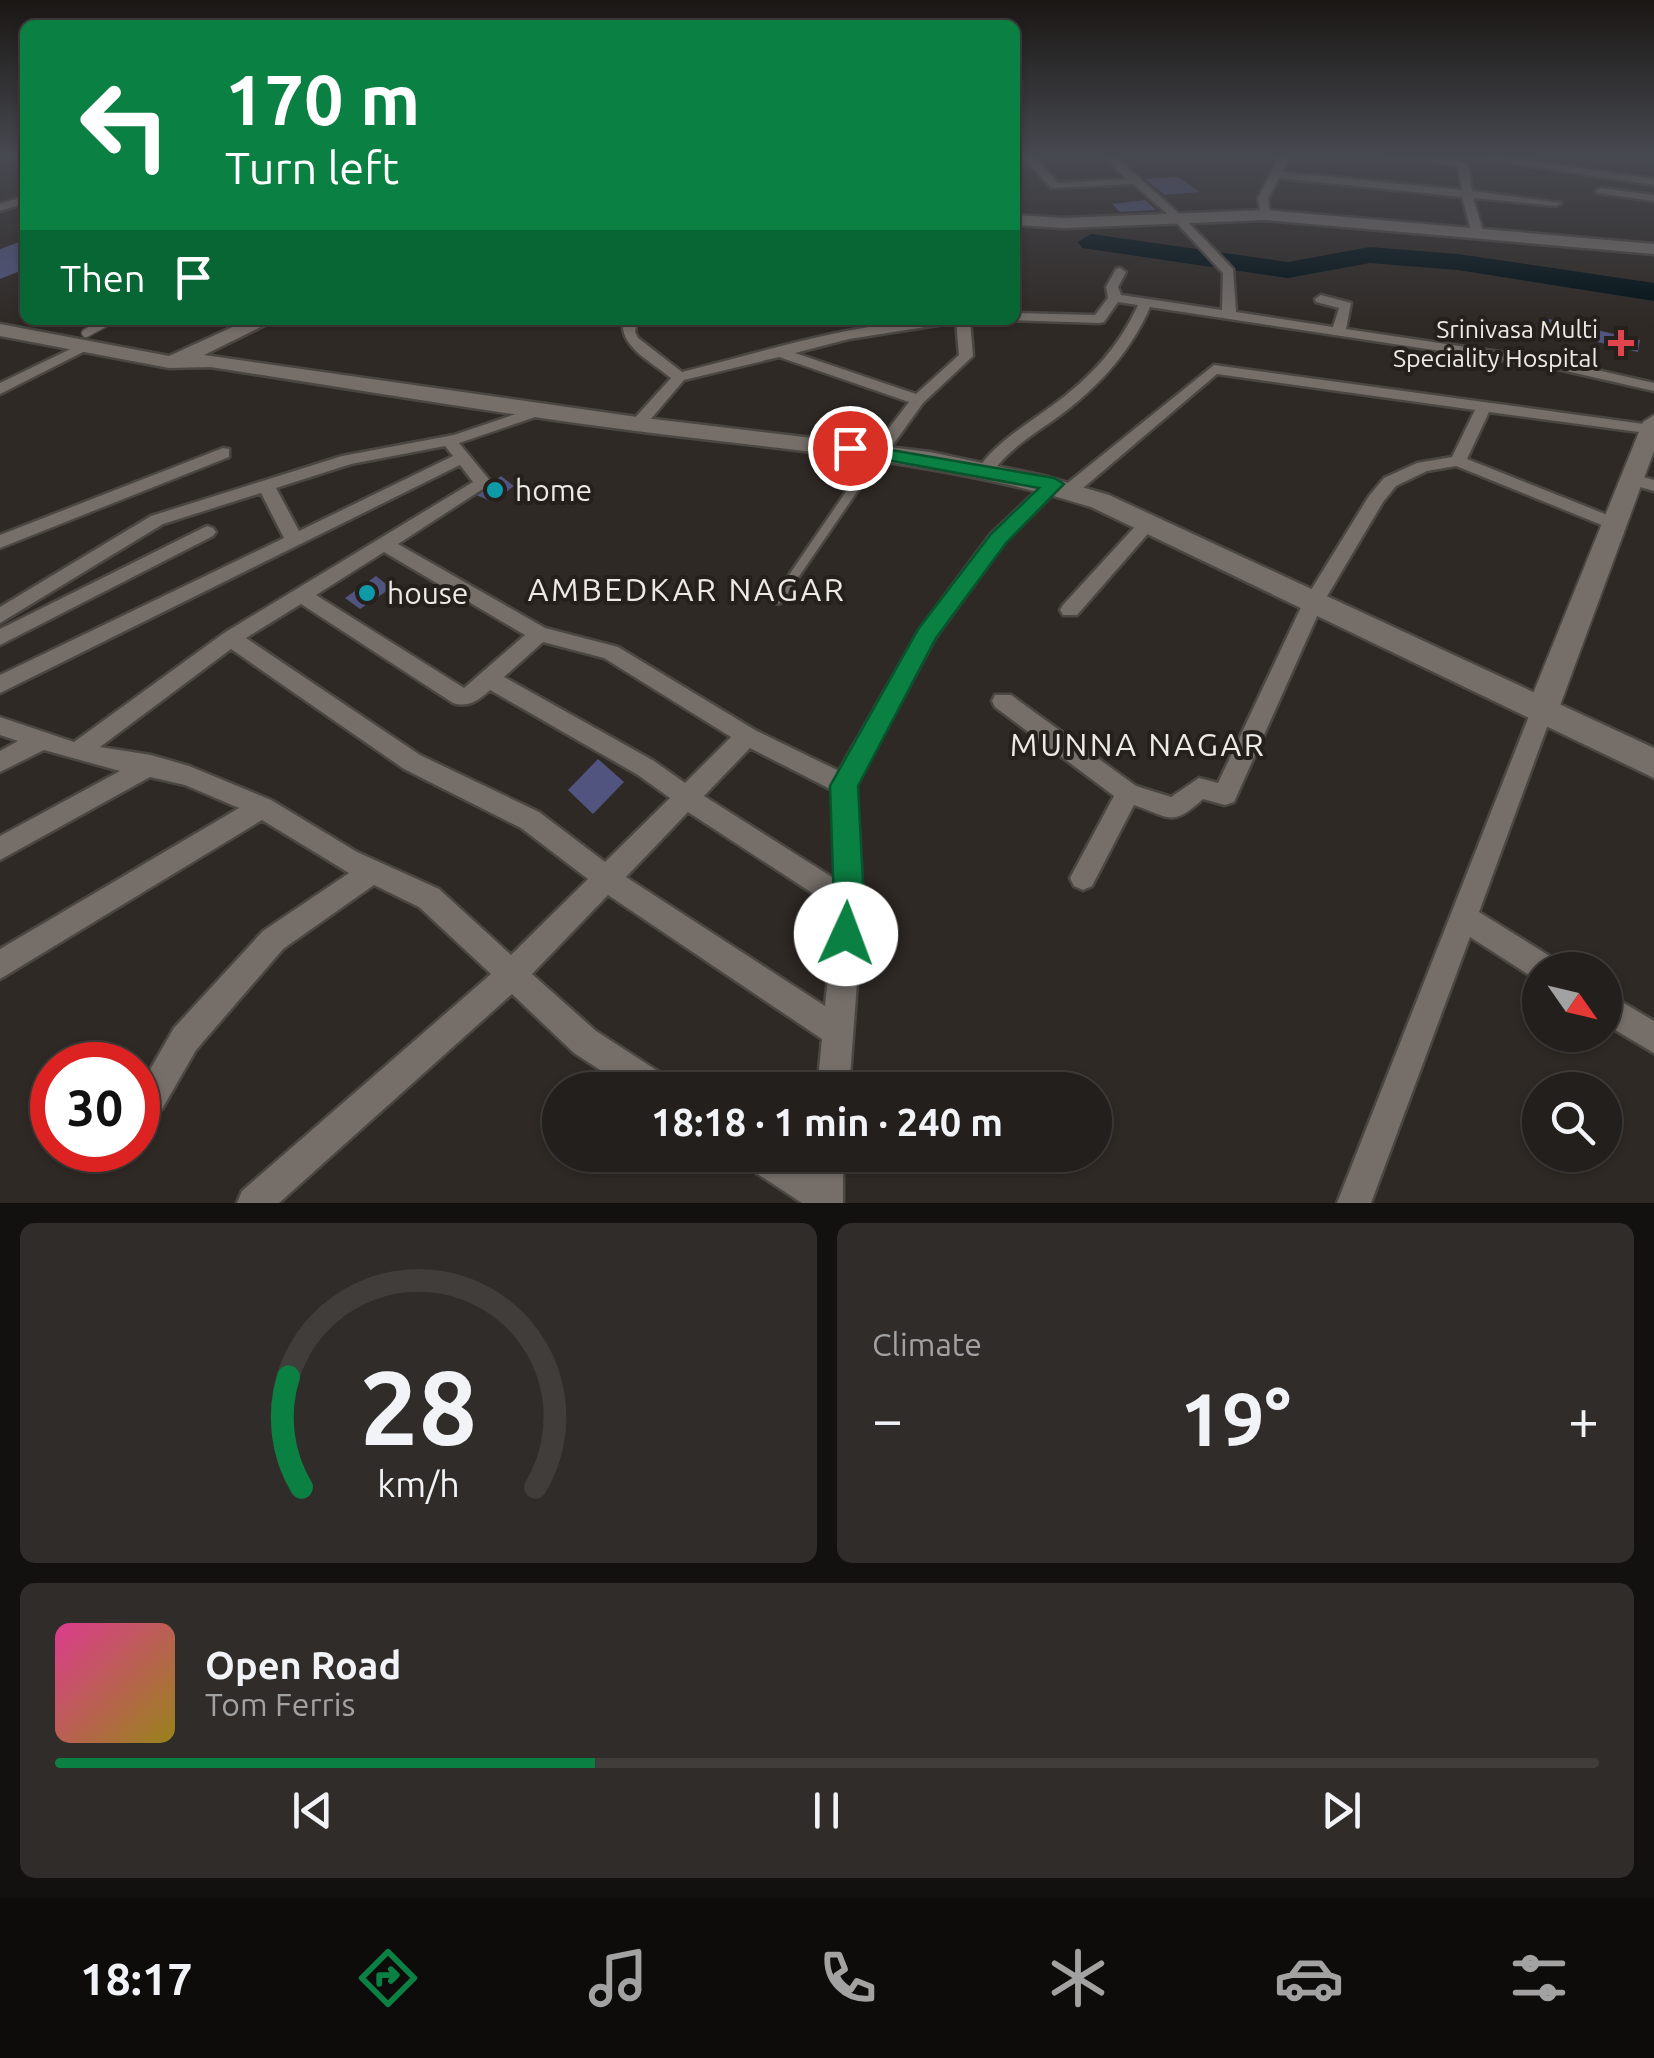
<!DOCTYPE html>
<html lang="en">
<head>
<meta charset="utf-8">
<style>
  body { margin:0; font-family:Ubuntu,sans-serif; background:#2f2c29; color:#f1f3f6; height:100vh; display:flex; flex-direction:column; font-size:38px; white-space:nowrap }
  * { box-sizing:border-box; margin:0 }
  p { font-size:32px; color:#a3a2a3 }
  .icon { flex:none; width:55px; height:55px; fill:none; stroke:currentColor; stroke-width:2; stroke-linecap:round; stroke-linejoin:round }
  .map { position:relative; height:1203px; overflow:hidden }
  .details { display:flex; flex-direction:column; gap:20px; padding:20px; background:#13110f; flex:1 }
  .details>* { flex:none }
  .banner { position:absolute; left:20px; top:20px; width:1000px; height:305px; border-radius:15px; box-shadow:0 2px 8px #0004,0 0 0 2px #403d3b; background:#0b8043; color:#fff; overflow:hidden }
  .needle { width:65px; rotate:124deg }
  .fabs { position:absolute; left:1522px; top:952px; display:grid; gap:20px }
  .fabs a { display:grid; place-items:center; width:100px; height:100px; border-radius:50%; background:#231f1c; box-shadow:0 2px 8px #0004,0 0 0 2px #403d3b; font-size:50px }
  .speed { position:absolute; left:30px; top:1042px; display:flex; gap:20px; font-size:50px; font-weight:700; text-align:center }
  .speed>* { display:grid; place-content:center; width:130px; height:130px; border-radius:50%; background:#231f1c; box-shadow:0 2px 8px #0004,0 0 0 2px #403d3b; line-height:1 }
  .speed .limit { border:15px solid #d22; background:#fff; color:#111 }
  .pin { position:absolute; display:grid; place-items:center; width:85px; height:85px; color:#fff; margin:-42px; border:5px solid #fff; border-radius:50%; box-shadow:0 2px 10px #0007 }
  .me { position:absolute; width:110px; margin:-55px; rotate:2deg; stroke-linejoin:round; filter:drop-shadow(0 0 8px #0008) }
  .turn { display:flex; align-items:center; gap:35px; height:210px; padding:0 40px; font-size:45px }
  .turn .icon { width:130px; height:130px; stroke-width:2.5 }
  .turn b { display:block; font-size:70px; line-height:85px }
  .then { display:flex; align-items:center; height:95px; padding:0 40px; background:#0003; gap:20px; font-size:38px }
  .big { font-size:75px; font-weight:700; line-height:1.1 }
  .details .widget { flex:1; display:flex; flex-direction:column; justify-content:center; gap:15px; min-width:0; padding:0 35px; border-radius:15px; background:#2f2c29 }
  .details .dial { align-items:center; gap:0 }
  .dial svg { height:260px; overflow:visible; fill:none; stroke:#403d3b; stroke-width:7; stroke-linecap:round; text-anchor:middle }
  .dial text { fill:#f1f3f6; stroke:none }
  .song { display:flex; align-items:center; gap:30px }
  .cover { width:120px; height:120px; border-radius:15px; background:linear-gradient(135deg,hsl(330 70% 55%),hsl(50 70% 35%)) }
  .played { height:10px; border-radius:5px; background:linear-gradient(90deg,#0b8043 35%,#403d3b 35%) }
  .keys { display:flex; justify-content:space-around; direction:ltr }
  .heat { display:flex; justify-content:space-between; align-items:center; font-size:55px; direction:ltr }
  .details .tiles { flex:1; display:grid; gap:20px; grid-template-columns:1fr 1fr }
  .widget:last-child { grid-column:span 2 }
  .trip { position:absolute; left:542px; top:1072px; width:570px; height:100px; border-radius:50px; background:#231f1c; box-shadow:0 2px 8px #0004,0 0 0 2px #403d3b; font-weight:700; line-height:100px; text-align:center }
  .tabs { display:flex; height:160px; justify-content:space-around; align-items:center; background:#0e0c0b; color:#a3a2a3 }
  .tabs .icon { width:70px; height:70px }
  .tabs .on { color:#0b8043 }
  .tabs b { font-size:45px; color:#f1f3f6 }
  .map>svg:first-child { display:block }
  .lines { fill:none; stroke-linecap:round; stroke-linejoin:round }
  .river { fill:#021218; fill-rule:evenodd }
  .building { fill:#51547f }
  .service-far1-casing { stroke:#4a4642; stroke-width:11 }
  .service-casing { stroke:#4a4642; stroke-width:14 }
  .minor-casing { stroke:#4a4642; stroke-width:5 }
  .tertiary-casing { stroke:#4a4642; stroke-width:4 }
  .secondary-casing { stroke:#4a4642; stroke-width:5 }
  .service-far1 { stroke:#756e69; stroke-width:8 }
  .service { stroke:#756e69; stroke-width:9 }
  .minor { fill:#756e69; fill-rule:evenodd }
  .tertiary { fill:#756e69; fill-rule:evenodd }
  .secondary { fill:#756e69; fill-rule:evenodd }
  .route { fill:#0b8043; stroke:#07532c; stroke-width:2.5 }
  .health-dot { fill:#e0444e; stroke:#25201b; stroke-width:4 }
  .culture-dot { fill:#0f9aa8; stroke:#25201b; stroke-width:4 }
  .labels { text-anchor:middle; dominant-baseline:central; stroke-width:8; stroke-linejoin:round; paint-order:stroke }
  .far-poi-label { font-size:25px; fill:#ede9e6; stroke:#25201b; text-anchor:end }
  .poi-label { font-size:30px; fill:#ede9e6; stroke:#25201b; text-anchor:start }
  .neighbourhood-label { font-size:32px; letter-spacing:2.5px; fill:#ede9e6; stroke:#25201b }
</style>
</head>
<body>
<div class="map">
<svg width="1654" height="1203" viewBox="0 0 1654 1203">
  <rect width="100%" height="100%" fill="#2f2925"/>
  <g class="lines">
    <!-- river -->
    <path class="river" d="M1091 234 1288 262 1370 247 1458 254 1654 283V301L1458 270 1370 263 1288 278 1082 248 1078 242Z"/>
  </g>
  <!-- building -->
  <g class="building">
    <path d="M1178 177 1200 192 1165 195 1145 179Z"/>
    <path d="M1145 200 1156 210 1120 212 1112 204Z"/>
    <path d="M25 240V269L0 279V249Z"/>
    <path d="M1549 319 1640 340 1638 352 1545 329Z"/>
    <path d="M501 476 514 486 493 502 476 495Z"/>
    <path d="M376 576 391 588 360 609 345 598Z"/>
    <path d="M598 759 624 782 593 814 568 790Z"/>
  </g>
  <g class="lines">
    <defs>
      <path id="service-far1" d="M86 333 110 320"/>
      <path id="service" d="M778 599 878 453"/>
      <g id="minor">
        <path d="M1023 156H1034L1058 183 1127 179 1103 156H1114L1183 217 1233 269 1236 312 1333 327 1339 308 1316 302 1315 299 1321 295 1351 303 1346 329 1553 360 1654 383V391L1553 368 1150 307C1131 351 1100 385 1062 414 1036 433 1010 447 991 474H979L977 470C997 441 1025 426 1053 405 1090 378 1119 347 1138 305L1118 302 1104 322 1099 323 1011 320H1015V313L1095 315 1108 298 1106 287 1116 269 1120 268 1126 272 1118 287 1121 295 1222 310 1223 273 1175 221 1134 184 1051 188Z"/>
        <path d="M1280 156H1290L1282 172 1462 190 1458 166 1382 156 1463 161 1468 164 1472 191 1561 203 1556 206 1473 198 1484 234 1478 237 1472 234 1462 197 1279 178 1268 198 1270 215 1261 217 1258 198Z"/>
        <path d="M1466 156H1494L1654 179V185Z"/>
        <path d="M1601 188 1654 195V201L1597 193 1596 191Z"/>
        <path d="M25 196V203L0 211V204Z"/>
        <path d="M623 320H637L635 332 638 338 682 372C770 350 860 320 951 320L944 324 849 339 795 353 916 394 959 355 956 320H970L973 356 923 403 884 457 878 458 870 453 909 402 779 357 684 380 644 427H632V421L671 378C652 362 619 347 623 320Z"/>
        <path d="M83 343 95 346 0 394V383Z"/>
        <path d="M1214 365 1651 425 1654 426V434L1489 412 1467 459 1620 520 1623 524 1620 528 1614 530 1456 466 1427 471 1396 486 1383 502 1323 603 1234 802 1225 805 1203 799C1172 827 1171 818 1134 805L1092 886 1083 890 1074 886 1070 878 1114 796 995 707 992 701 995 695H1011L1136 786 1171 797 1199 778 1218 783 1303 603 1369 496 1384 478 1417 463 1452 457 1475 410 1217 374 1076 494H1064L1061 490 1064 486Z"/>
        <path d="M545 404 550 406V412L459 443 492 483 398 544 545 628 618 647 755 730 839 771 920 629 991 534 1048 480 1054 479 1063 484 1005 542 935 638 856 785 863 902 849 1090H817L822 1039 608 895 532 974 596 1031 670 1079 675 1090H631L574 1053 512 994 279 1203H237L242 1191 491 974 419 907 374 885 283 949 196 1050 162 1109 151 1114 140 1109V1087L174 1028 263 931 349 873 262 820 0 979V949L239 808 185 785 150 777 0 860V836L120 771 44 750 0 772V751L18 741 0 735V717L74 742 224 633 473 482 460 465 0 693V675L284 538 261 493 163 524 0 623V607L151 516 342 456 454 435ZM445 446 453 456 299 531 276 488 351 464ZM384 552 525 635 464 688 316 595ZM301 604 453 703C469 708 479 700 490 690L638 775 670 798 605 862 539 812 420 755 246 638ZM543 642 604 658 731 737 685 783 654 761 504 677ZM231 649 404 769 521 828 588 879 511 955 439 889 357 852 271 800 189 766 151 755 100 747ZM750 748 832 790 835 879 704 796ZM688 812 835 908 825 1006 626 877Z"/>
        <path d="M223 448 229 449V457L0 548V535Z"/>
        <path d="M1632 474 1654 480V491L1626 483 1623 479Z"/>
        <path d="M1147 518 1153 520 1156 524 1153 528 1077 615H1063L1060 610 1063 605 1141 520Z"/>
        <path d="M207 526 213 528 216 532 213 536 0 645V629Z"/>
        <path d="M1542 702 1550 705 1553 711 1479 912 1556 960 1560 970H1540V982L1470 937 1371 1203H1337L1531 711 1534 705Z"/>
        <path d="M1605 992 1654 1021V1053L1605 1024Z"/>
        <path d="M743 1155H789L810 1169 811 1155H843V1203H802L747 1167Z"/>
      </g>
      <path id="tertiary" d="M1654 415V451L1558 711 1553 719 1542 723 1531 719 1526 711 1643 422Z"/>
      <g id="secondary">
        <path d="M1265 210 1654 244V254L1265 220 1064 228 1015 225V215L1064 218Z"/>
        <path d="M248 320H275L204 355 637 417 930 452 1044 476 1109 495 1654 748V778L1091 507C942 460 790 451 636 431 494 413 352 389 210 367L169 368 0 336V324L169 356Z"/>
      </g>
    </defs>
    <!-- service-far1 casing -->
    <use href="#service-far1" class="service-far1-casing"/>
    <!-- service casing -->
    <use href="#service" class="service-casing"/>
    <!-- minor casing -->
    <use href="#minor" class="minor-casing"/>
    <!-- tertiary casing -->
    <use href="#tertiary" class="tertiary-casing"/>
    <!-- secondary casing -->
    <use href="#secondary" class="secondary-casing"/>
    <!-- service-far1 -->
    <use href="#service-far1" class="service-far1"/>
    <!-- service -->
    <use href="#service" class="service"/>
    <!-- minor -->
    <use href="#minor" class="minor"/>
    <!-- tertiary -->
    <use href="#tertiary" class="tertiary"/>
    <!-- secondary -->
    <use href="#secondary" class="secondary"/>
  </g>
  <!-- sky -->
  <linearGradient id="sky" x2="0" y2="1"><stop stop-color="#1a1714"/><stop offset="0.48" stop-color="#474951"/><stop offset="1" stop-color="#474951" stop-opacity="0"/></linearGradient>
  <rect width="1654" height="325" fill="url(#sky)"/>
  <!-- route -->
  <path class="route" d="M850 443 1054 478 1064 484 1006 543 936 638 858 786 864 902 857 945 846 949 835 945 830 934 834 902 830 786 919 628 991 534 1039 488 843 452V444Z"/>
  <!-- markers -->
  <path class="health-dot" d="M1616 328h10v10h10v10h-10v10h-10v-10h-10v-10h10z"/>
  <g class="culture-dot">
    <circle cx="495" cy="490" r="10"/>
    <circle cx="367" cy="593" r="10"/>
  </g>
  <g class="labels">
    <!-- far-poi labels -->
    <g class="far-poi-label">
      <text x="1598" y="329">Srinivasa Multi<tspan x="1598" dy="29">Speciality Hospital</tspan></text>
    </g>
    <!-- poi labels -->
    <g class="poi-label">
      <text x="515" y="490">home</text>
      <text x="387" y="593">house</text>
    </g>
    <!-- neighbourhood labels -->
    <g class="neighbourhood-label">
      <text x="687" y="589">AMBEDKAR NAGAR</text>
      <text x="1138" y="744">MUNNA NAGAR</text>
    </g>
  </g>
</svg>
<div class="fabs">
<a><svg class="needle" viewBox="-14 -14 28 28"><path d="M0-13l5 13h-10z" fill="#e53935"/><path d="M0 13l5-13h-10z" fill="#a3a2a3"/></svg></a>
<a><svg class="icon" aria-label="search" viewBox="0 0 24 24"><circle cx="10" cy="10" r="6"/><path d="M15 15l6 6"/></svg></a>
</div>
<div class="speed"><div class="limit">30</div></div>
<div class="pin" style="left:850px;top:448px;background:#d93025"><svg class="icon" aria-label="arrive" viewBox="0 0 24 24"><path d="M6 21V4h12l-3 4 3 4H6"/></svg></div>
<svg class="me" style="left:846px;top:934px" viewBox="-20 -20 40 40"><circle r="19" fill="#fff"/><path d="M0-13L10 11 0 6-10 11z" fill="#0b8043"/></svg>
<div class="trip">18:18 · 1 min · 240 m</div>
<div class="banner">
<div class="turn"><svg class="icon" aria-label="left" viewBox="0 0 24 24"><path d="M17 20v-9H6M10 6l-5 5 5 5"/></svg><div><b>170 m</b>Turn left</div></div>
<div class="then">Then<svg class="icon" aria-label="arrive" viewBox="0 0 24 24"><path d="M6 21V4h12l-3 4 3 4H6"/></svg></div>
</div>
</div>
<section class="details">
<div class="tiles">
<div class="widget dial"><svg viewBox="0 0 100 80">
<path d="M14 69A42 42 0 1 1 86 69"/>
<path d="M14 69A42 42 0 0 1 10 35" stroke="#0b8043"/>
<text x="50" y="56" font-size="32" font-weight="700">28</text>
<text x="50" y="72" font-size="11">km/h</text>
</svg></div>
<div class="widget"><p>Climate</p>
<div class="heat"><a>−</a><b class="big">19°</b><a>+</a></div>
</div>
<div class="widget">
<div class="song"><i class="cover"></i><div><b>Open Road</b><p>Tom Ferris</p></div></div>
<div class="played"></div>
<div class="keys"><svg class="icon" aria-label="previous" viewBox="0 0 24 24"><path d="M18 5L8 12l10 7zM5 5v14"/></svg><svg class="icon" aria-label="pause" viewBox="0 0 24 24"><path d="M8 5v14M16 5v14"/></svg><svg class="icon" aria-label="next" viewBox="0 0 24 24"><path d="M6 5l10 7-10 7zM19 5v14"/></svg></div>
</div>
</div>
</section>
<nav class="tabs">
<b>18:17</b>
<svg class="icon on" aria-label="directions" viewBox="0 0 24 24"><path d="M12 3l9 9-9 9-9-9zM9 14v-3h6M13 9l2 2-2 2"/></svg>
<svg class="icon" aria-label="music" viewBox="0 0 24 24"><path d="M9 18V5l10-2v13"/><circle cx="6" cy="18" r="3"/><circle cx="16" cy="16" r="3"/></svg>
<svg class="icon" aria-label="phone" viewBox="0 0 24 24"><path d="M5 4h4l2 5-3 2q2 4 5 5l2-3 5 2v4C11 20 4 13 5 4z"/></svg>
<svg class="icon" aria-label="climate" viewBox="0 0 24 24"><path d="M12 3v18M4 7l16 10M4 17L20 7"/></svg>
<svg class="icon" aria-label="car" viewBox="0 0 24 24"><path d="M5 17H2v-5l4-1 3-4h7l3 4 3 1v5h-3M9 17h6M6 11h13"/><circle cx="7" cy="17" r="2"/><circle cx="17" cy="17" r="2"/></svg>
<svg class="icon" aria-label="filters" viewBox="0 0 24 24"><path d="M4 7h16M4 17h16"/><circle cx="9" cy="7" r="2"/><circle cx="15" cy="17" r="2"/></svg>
</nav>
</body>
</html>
